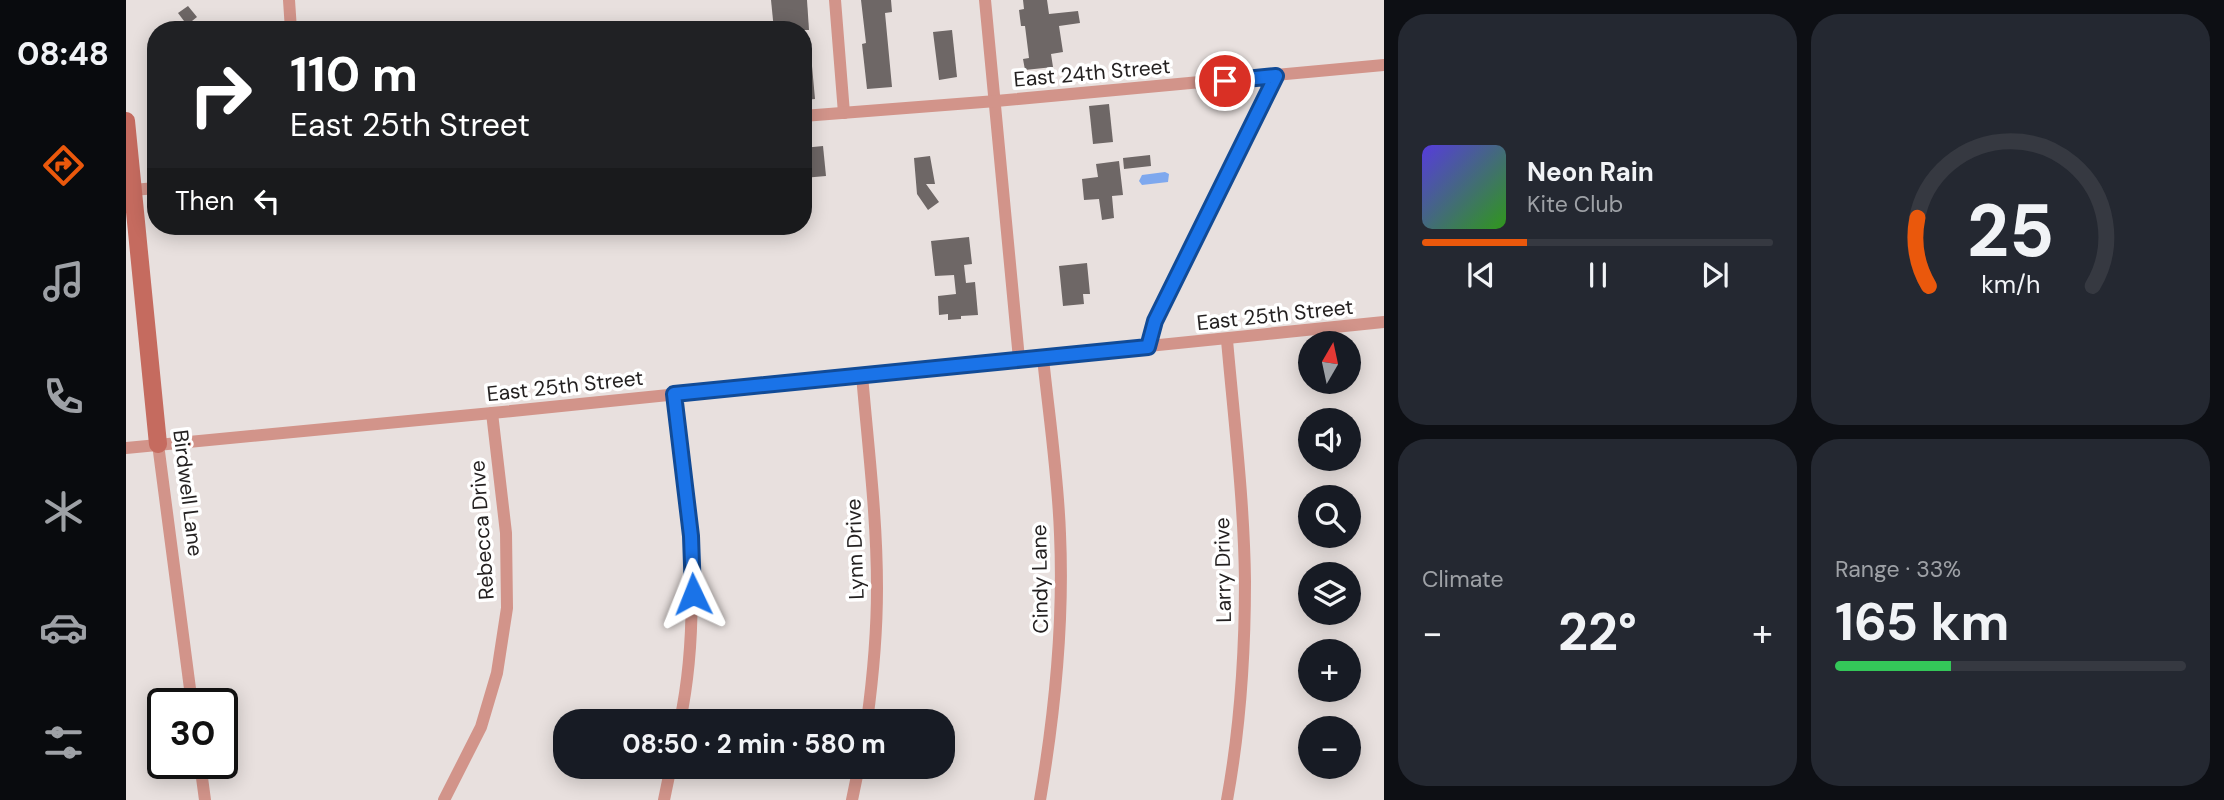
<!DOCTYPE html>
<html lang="en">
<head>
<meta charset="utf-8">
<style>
  body { margin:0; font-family:"DM Sans",sans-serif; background:#242831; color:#f1f3f6; height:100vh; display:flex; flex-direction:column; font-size:26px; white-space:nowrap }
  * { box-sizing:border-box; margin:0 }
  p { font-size:23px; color:#9ea1a6 }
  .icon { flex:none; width:38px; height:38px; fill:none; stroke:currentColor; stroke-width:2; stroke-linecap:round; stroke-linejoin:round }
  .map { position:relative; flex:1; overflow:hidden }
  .sheet { display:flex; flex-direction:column; gap:14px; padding:14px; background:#0d0f14; width:840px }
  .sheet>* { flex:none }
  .banner { position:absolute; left:21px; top:21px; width:665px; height:214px; border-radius:28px; box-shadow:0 4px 18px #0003; background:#202124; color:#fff; overflow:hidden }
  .needle { width:46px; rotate:9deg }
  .fabs { position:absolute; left:1172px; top:331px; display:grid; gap:14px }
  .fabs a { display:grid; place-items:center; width:63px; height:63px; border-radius:50%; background:#171b24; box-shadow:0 4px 18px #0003; font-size:35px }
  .speed { position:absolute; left:21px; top:688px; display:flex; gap:14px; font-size:35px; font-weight:700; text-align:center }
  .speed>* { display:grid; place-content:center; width:91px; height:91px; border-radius:50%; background:#171b24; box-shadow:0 4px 18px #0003; line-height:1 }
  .speed .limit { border:4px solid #111; border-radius:10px; background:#fff; color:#111 }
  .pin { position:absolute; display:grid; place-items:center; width:60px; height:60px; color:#fff; margin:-30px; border:4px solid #fff; border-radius:50%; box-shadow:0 2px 7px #0007 }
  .me { position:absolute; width:77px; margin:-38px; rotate:358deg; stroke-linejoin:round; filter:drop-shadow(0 0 5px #0008) }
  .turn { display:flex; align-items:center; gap:24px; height:147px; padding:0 28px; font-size:32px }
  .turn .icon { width:91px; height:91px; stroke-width:2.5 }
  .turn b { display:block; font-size:49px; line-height:60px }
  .then { display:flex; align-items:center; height:66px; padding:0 28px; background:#0003; gap:14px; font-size:26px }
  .big { font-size:52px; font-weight:700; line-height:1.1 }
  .sheet .widget { flex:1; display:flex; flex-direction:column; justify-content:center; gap:10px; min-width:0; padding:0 24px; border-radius:28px; background:#242831 }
  .sheet .dial { align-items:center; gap:0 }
  .dial svg { height:182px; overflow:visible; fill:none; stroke:#363941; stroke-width:7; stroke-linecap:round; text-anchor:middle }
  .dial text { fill:#f1f3f6; stroke:none }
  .song { display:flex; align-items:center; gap:21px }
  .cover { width:84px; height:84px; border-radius:10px; background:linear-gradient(135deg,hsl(250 70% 55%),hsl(110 70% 35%)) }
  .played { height:7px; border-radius:4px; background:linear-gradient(90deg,#ea580c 30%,#363941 30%) }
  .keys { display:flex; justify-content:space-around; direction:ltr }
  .heat { display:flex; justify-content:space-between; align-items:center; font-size:38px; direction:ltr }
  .charge { height:10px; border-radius:5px; background:linear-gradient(90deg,#34c759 33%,#363941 0) }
  .sheet .tiles { flex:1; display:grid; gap:14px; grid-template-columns:repeat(2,1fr) }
  .trip { position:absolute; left:427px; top:709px; width:402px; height:70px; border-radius:28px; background:#171b24; box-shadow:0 4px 18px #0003; font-weight:700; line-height:70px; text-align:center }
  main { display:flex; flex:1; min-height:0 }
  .menu { display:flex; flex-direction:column; width:126px; justify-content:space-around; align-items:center; background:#090b0e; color:#9ea1a6 }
  .menu .icon { width:49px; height:49px }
  .menu .selected { color:#ea580c }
  .menu b { font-size:32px; color:#f1f3f6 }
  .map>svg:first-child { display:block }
  .water { fill:#7ea8ee }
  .building { fill:#6e6766 }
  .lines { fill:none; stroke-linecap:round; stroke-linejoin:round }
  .street { stroke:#d2948a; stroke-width:12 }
  .secondary { stroke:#c56b5f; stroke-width:18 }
  .route-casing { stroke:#114b97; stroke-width:18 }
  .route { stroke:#1a73e8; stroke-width:12 }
  .labels { text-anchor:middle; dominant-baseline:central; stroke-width:7; stroke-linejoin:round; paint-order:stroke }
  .street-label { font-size:21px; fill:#242121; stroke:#fff }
</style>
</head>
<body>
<main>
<nav class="menu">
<b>08:48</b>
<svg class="icon selected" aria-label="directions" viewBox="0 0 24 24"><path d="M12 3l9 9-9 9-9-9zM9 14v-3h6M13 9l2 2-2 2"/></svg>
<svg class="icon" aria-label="music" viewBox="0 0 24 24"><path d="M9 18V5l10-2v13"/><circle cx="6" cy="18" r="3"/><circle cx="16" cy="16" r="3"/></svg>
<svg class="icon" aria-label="phone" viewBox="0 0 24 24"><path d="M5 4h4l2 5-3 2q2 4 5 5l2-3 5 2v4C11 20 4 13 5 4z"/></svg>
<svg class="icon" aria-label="climate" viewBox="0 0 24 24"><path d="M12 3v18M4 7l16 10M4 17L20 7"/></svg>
<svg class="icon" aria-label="car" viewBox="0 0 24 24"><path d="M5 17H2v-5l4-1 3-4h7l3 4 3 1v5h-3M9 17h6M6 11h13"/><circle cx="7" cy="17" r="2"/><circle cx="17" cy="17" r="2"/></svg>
<svg class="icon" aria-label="filters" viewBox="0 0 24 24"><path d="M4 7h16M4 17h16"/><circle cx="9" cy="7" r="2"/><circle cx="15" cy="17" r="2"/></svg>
</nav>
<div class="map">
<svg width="1258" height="800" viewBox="0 0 1258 800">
  <rect width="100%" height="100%" fill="#e8e0de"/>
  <!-- water -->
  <path class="water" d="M1039 172 1043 174 1042 182 1016 185 1013 181 1016 175Z"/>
  <!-- building -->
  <g class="building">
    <path d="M645 0H681L683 30H648Z"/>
    <path d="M735 0H765L766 12 759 13 766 87 741 89 736 44 740 43Z"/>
    <path d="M897 0H921L923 14 952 11 954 23 933 26 937 52 925 54 927 67 899 70 897 59 903 58 899 26H895L893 10 898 9Z"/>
    <path d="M62 6 71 17 61 25 52 13Z"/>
    <path d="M826 30 831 77 813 80 807 32Z"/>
    <path d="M684 44 689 99 677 100V45Z"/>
    <path d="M983 104 987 142 967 144 963 106Z"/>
    <path d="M697 146 700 176 677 178V148Z"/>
    <path d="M1024 155 1025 166 998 169 997 158Z"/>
    <path d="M804 156 809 184H800L813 202 802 210 791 194 788 158Z"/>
    <path d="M993 161 997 195 986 196 988 218 976 220 973 199 958 200 956 179 972 177 970 164Z"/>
    <path d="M843 237 846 264 838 265 840 283 849 282 852 315 835 316V319L822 320V314L813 315 812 296 830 294 828 275 809 276 805 241Z"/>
    <path d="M961 263 964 294H957L958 304 937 306 933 266Z"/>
  </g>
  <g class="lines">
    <!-- street -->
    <g class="street">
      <path d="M163 0 165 30"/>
      <path d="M709 0 718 113"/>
      <path d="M859 0 893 359"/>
      <path d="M677 116 870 101 1258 65"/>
      <path d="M7 190 30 188"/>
      <path d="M1101 340C1108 420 1118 500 1119 581 1119 653 1114 729 1101 800"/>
      <path d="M1022 347 1029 321 1150 76"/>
      <path d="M736 375C742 446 751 517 751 588 751 632 747 677 741 721"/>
      <path d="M548 394C561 503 577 612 554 721"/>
      <path d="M32 444 66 704"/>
      <path d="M0 448 366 413 1258 322"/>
      <path d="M74 763 79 800"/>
      <path d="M318 800 355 727 371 673 381 608 380 533 366 413"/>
      <path d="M538 800 545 766"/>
      <path d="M726 800 733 766"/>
      <path d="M914 800C929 712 938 623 934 534 932 475 923 416 917 358"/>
    </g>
    <!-- secondary -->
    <path class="secondary" d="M0 121 32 444"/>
  </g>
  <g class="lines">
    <defs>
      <path id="route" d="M567 594 565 536 548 394 1022 347 1029 321 1150 76 1099 81"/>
    </defs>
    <!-- route casing -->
    <use href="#route" class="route-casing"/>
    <!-- route -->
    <use href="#route" class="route"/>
  </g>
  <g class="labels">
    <!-- street labels -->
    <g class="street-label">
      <text transform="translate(966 73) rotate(-5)">East 24th Street</text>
      <text transform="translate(1149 315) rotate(-6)">East 25th Street</text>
      <text transform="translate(439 386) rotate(-6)">East 25th Street</text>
      <text transform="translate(62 493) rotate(83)">Birdwell Lane</text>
      <text transform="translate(356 530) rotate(-94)">Rebecca Drive</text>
      <text transform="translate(729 549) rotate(-92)">Lynn Drive</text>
      <text transform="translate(1097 570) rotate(-91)">Larry Drive</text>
      <text transform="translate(914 579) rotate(-91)">Cindy Lane</text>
    </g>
  </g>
</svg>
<div class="fabs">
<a><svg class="needle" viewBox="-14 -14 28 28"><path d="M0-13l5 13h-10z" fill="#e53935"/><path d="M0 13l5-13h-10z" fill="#9ea1a6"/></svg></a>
<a><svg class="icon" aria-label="sound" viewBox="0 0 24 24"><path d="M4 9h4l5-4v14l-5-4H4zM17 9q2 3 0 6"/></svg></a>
<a><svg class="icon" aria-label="search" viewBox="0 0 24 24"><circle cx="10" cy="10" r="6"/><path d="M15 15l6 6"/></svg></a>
<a><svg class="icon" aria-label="layers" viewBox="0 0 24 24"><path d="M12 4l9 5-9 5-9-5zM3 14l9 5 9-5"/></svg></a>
<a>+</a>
<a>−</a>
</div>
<div class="speed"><div class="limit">30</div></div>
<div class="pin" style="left:1099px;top:81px;background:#d93025"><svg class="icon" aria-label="arrive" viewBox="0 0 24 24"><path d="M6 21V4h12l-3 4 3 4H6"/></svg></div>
<svg class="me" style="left:567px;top:594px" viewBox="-20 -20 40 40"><path d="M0-17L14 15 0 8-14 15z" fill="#1a73e8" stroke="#fff" stroke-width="4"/></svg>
<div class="trip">08:50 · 2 min · 580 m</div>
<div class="banner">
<div class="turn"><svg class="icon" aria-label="right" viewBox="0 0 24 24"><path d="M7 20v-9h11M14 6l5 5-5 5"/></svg><div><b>110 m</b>East 25th Street</div></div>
<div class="then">Then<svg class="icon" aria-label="left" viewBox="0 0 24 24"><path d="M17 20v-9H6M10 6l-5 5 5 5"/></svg></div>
</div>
</div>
<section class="sheet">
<div class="tiles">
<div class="widget">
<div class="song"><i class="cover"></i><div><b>Neon Rain</b><p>Kite Club</p></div></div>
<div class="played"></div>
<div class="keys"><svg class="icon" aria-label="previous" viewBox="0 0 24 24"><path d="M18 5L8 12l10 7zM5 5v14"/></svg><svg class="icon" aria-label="pause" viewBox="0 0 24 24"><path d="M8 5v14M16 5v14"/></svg><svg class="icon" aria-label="next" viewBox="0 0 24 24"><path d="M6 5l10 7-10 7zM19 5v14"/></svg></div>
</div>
<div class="widget dial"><svg viewBox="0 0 100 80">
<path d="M14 69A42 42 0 1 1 86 69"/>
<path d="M14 69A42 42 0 0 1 9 39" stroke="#ea580c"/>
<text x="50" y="56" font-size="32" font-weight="700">25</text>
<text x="50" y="72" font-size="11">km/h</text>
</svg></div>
<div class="widget"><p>Climate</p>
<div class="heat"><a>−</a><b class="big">22°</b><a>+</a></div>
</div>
<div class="widget"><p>Range · 33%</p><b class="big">165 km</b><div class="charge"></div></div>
</div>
</section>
</main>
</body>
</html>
